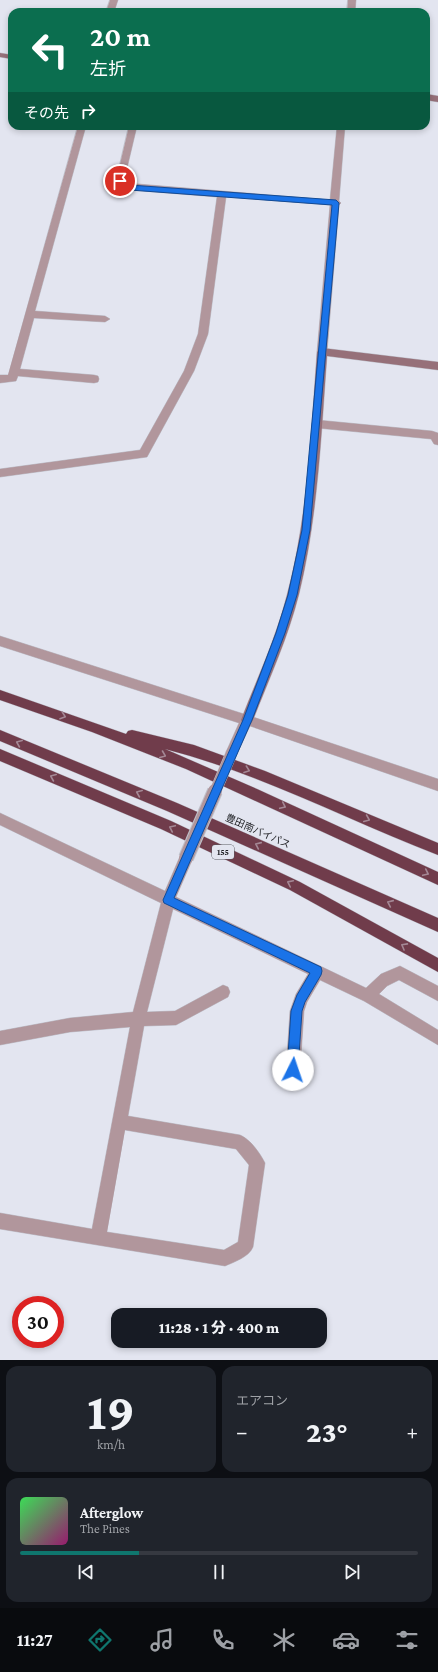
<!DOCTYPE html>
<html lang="ja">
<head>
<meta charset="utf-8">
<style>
  body { margin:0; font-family:"Crimson Pro","Noto Sans JP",serif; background:#20242c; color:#f1f3f6; height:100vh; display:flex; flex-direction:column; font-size:15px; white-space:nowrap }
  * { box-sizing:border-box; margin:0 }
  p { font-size:13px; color:#9ea1a6 }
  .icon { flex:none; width:22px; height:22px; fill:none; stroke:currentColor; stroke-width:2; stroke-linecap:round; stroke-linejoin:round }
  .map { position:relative; height:1360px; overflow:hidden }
  .drawer { display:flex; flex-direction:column; gap:6px; padding:6px; background:#0d0f14; flex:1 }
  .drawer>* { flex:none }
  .banner { position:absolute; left:8px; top:8px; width:422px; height:122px; border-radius:12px; box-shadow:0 2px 6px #0003; background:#0b6e4f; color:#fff; overflow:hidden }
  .speed { position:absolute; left:12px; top:1296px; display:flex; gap:8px; font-size:20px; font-weight:700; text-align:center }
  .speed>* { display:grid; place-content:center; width:52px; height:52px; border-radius:50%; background:#171b24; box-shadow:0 2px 6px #0003; line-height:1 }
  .speed .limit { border:6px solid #d22; background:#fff; color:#111 }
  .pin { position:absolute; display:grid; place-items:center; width:34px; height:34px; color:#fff; margin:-17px; border:2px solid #fff; border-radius:50%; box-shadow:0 1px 4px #0007 }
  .me { position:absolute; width:44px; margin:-22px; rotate:4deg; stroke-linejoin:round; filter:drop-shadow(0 0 3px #0008) }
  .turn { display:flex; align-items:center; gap:14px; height:84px; padding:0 16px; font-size:18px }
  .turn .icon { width:52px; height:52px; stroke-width:2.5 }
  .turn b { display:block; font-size:28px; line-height:34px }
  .then { display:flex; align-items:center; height:38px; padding:0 16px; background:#0003; gap:8px; font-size:15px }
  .big { font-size:30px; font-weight:800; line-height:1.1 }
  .drawer .tile { flex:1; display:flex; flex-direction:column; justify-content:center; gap:6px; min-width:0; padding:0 14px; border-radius:12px; background:#20242c }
  .drawer .dial { align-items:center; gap:0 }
  .dial b { font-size:52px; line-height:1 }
  .song { display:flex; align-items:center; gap:12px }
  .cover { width:48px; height:48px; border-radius:6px; background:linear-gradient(135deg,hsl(130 70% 55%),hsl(320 70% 35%)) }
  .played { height:4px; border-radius:2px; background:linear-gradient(90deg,#0f766e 30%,#363941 30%) }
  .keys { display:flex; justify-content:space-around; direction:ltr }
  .heat { display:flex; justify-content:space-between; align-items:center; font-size:22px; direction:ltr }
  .drawer .tiles { flex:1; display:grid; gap:6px; grid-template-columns:1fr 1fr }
  .tile:last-child { grid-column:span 2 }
  .trip { position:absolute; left:111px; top:1308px; width:216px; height:40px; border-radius:12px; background:#171b24; box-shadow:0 2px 6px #0003; font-weight:800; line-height:40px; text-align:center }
  .dock { display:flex; height:64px; justify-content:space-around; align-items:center; background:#090b0e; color:#9ea1a6 }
  .dock .icon { width:28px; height:28px }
  .dock .active { color:#0f766e }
  .dock b { font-size:18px; color:#f1f3f6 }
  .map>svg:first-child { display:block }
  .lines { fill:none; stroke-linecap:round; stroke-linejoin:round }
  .street-casing { stroke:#bfc1cb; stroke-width:1 }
  .secondary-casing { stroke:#bfc1cb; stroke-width:1 }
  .highway-casing { stroke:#bfc1cb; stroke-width:1 }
  .street { fill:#b1969c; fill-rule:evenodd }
  .secondary { fill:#967079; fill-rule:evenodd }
  .highway { fill:#703c4b; fill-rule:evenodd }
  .street-bridge-far1-casing { stroke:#bfc1cb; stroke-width:12; stroke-linecap:butt }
  .street-bridge-casing { stroke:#bfc1cb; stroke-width:16; stroke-linecap:butt }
  .street-bridge-far1 { stroke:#b1969c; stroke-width:11 }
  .street-bridge { stroke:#b1969c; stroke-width:14 }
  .oneway { stroke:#a48895 }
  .route { fill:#1a73e8; stroke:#114b97 }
  .labels { text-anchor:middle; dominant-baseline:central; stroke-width:4; stroke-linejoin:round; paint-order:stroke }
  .shield { fill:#e3e5f0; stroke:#585a60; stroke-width:1 }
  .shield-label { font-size:9px; font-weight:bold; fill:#1d1e22 }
  .street-label { font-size:10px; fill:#1d1e22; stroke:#e3e5f0 }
</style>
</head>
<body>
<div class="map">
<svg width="438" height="1360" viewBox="0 0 438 1360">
  <rect width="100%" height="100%" fill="#e3e5f0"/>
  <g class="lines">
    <defs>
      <g id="street">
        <path d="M110 0H118L114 12H106Z"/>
        <path d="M348 0H356L355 12H347Z"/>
        <path d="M78 126H86L35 311 105 316 110 319 105 322 34 318 20 369 94 375 98 376 99 379 98 382 94 383 18 376 16 381 0 383V375H8Z"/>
        <path d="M129 126H137L124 181 126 183 330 200 337 126H345L339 201 341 203 339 205 327 352 322 356 317 352 330 205 226 197 208 334 194 371 147 457 0 477V469L140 450 184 371 198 334 217 197 130 190 120 187 116 181Z"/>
        <path d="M317 420 432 431 438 433V445L434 444 431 439 317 428 313 427 312 424 313 421Z"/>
        <path d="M0 636 247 715 438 779V791L250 726 236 756 232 758 228 756 226 752 239 723 0 646Z"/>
        <path d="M0 813 165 891 181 854 186 852 191 854 193 858 176 897 366 988 381 974 400 966 438 986V1001L399 980 387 986 379 994 438 1030V1045L364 1001 320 980 307 1002 304 1011 300 1070 298 1075 293 1077 288 1075 286 1070 290 1011 296 994 308 974 173 909 147 1012 175 1011 223 985 228 987 230 992 228 997 176 1025 144 1026 128 1116 240 1135C250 1139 260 1153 265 1163L253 1247C249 1257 234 1262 225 1266L0 1229V1213L92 1229 130 1027 70 1032 0 1045V1031L70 1018 133 1012 161 903 0 825ZM125 1130 236 1149 249 1165 238 1242 224 1250 107 1232Z"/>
      </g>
      <g id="secondary">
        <path d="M0 53 12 55V59L0 57Z"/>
        <path d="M426 94 438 96V102L426 100Z"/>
        <path d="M322 348 438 362V370L327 356C321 436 318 516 299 594 288 638 269 679 253 720L251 724 247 725 243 724 241 720C257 679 276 638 287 595 308 516 311 433 317 352Z"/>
      </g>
      <g id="highway">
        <path d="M0 690 126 734 128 731 132 730 194 745 265 771 438 843V855C347 820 259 773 165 749L257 789 438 872V885L186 769 92 732 0 700Z"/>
        <path d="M0 730 177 803 438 918V932L167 811 0 741Z"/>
        <path d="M0 749 171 821 300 882 438 958V972L290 890 161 829 0 761Z"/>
      </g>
    </defs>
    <!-- street casing -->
    <use href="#street" class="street-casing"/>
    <!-- secondary casing -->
    <use href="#secondary" class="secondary-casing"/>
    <!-- highway casing -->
    <use href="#highway" class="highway-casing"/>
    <!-- street -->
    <use href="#street" class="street"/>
    <!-- secondary -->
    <use href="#secondary" class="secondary"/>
    <!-- highway -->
    <use href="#highway" class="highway"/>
    <defs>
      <path id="street-bridge-far1" d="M215 792 232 752"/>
      <path id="street-bridge" d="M186 858 215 791"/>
    </defs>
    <!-- street-bridge-far1 casing -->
    <use href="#street-bridge-far1" class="street-bridge-far1-casing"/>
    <!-- street-bridge casing -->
    <use href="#street-bridge" class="street-bridge-casing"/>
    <!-- street-bridge-far1 -->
    <use href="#street-bridge-far1" class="street-bridge-far1"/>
    <!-- street-bridge -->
    <use href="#street-bridge" class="street-bridge"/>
  </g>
  <!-- one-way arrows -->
  <defs><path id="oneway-chevron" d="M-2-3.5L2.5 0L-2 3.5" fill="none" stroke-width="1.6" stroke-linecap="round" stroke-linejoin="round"/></defs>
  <g class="oneway">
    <use href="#oneway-chevron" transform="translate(63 716) rotate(19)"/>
    <use href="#oneway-chevron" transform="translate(19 743) rotate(-157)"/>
    <use href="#oneway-chevron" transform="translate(163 755) rotate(22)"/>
    <use href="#oneway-chevron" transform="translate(247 770) rotate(20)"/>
    <use href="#oneway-chevron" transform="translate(53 777) rotate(-157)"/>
    <use href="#oneway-chevron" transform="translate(139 793) rotate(-157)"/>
    <use href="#oneway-chevron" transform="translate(283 806) rotate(25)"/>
    <use href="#oneway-chevron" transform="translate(367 819) rotate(23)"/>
    <use href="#oneway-chevron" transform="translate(172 828) rotate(-155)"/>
    <use href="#oneway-chevron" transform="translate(258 845) rotate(-156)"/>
    <use href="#oneway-chevron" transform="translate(426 873) rotate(25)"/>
    <use href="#oneway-chevron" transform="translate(290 883) rotate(-154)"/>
    <use href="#oneway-chevron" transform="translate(390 903) rotate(-156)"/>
    <use href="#oneway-chevron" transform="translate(404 946) rotate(-151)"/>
  </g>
  <!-- route -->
  <path class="route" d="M120 179 130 185 336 200 339 203 310 530 297 595 285 633 252 720 174 898 321 967 322 971 321 975 305 1002 302 1011 298 1070 297 1074 293 1076 289 1074 287 1070 291 1011 297 995 310 973 164 903 163 900 243 720 276 633 288 595 302 530 332 205 130 190 121 187 116 181Z"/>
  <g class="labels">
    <!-- shield labels -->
    <rect class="shield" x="212" y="845" width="22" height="14" rx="3"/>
    <g class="shield-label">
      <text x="223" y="852">155</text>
    </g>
    <!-- street labels -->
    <g class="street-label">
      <text transform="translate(258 831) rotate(24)">豊田南バイパス</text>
    </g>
  </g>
</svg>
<div class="speed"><div class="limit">30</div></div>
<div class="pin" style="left:120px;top:181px;background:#d93025"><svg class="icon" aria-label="arrive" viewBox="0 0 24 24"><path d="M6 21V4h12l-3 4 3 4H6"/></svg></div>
<svg class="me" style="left:293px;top:1070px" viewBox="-20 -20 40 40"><circle r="19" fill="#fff"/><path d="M0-13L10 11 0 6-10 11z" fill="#1a73e8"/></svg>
<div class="trip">11:28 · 1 分 · 400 m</div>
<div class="banner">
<div class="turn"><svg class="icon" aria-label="left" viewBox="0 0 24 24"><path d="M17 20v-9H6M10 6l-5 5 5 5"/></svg><div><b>20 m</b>左折</div></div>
<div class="then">その先<svg class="icon" aria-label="right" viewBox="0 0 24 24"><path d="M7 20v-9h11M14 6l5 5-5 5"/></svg></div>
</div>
</div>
<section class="drawer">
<div class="tiles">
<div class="tile dial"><b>19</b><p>km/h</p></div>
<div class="tile"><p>エアコン</p>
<div class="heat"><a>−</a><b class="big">23°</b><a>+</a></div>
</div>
<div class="tile">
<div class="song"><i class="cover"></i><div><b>Afterglow</b><p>The Pines</p></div></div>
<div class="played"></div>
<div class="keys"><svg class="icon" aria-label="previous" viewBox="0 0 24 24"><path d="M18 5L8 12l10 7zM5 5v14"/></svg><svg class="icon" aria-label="pause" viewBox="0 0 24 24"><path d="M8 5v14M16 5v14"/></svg><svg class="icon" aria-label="next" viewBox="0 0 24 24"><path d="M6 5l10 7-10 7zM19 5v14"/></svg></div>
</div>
</div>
</section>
<nav class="dock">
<b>11:27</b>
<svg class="icon active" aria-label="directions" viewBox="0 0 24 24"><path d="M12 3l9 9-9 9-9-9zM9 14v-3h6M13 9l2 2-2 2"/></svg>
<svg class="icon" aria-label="music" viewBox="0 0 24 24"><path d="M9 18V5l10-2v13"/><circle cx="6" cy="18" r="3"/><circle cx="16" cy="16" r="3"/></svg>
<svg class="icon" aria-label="phone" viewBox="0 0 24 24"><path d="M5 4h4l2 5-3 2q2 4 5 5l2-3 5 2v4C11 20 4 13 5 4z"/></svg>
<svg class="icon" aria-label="climate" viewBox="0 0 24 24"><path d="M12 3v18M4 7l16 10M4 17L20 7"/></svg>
<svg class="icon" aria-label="car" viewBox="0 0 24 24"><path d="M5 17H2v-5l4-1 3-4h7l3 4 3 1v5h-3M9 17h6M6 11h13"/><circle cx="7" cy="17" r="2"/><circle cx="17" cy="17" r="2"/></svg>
<svg class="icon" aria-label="filters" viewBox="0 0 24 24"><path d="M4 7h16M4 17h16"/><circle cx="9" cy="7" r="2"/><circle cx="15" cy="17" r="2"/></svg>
</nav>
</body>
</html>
